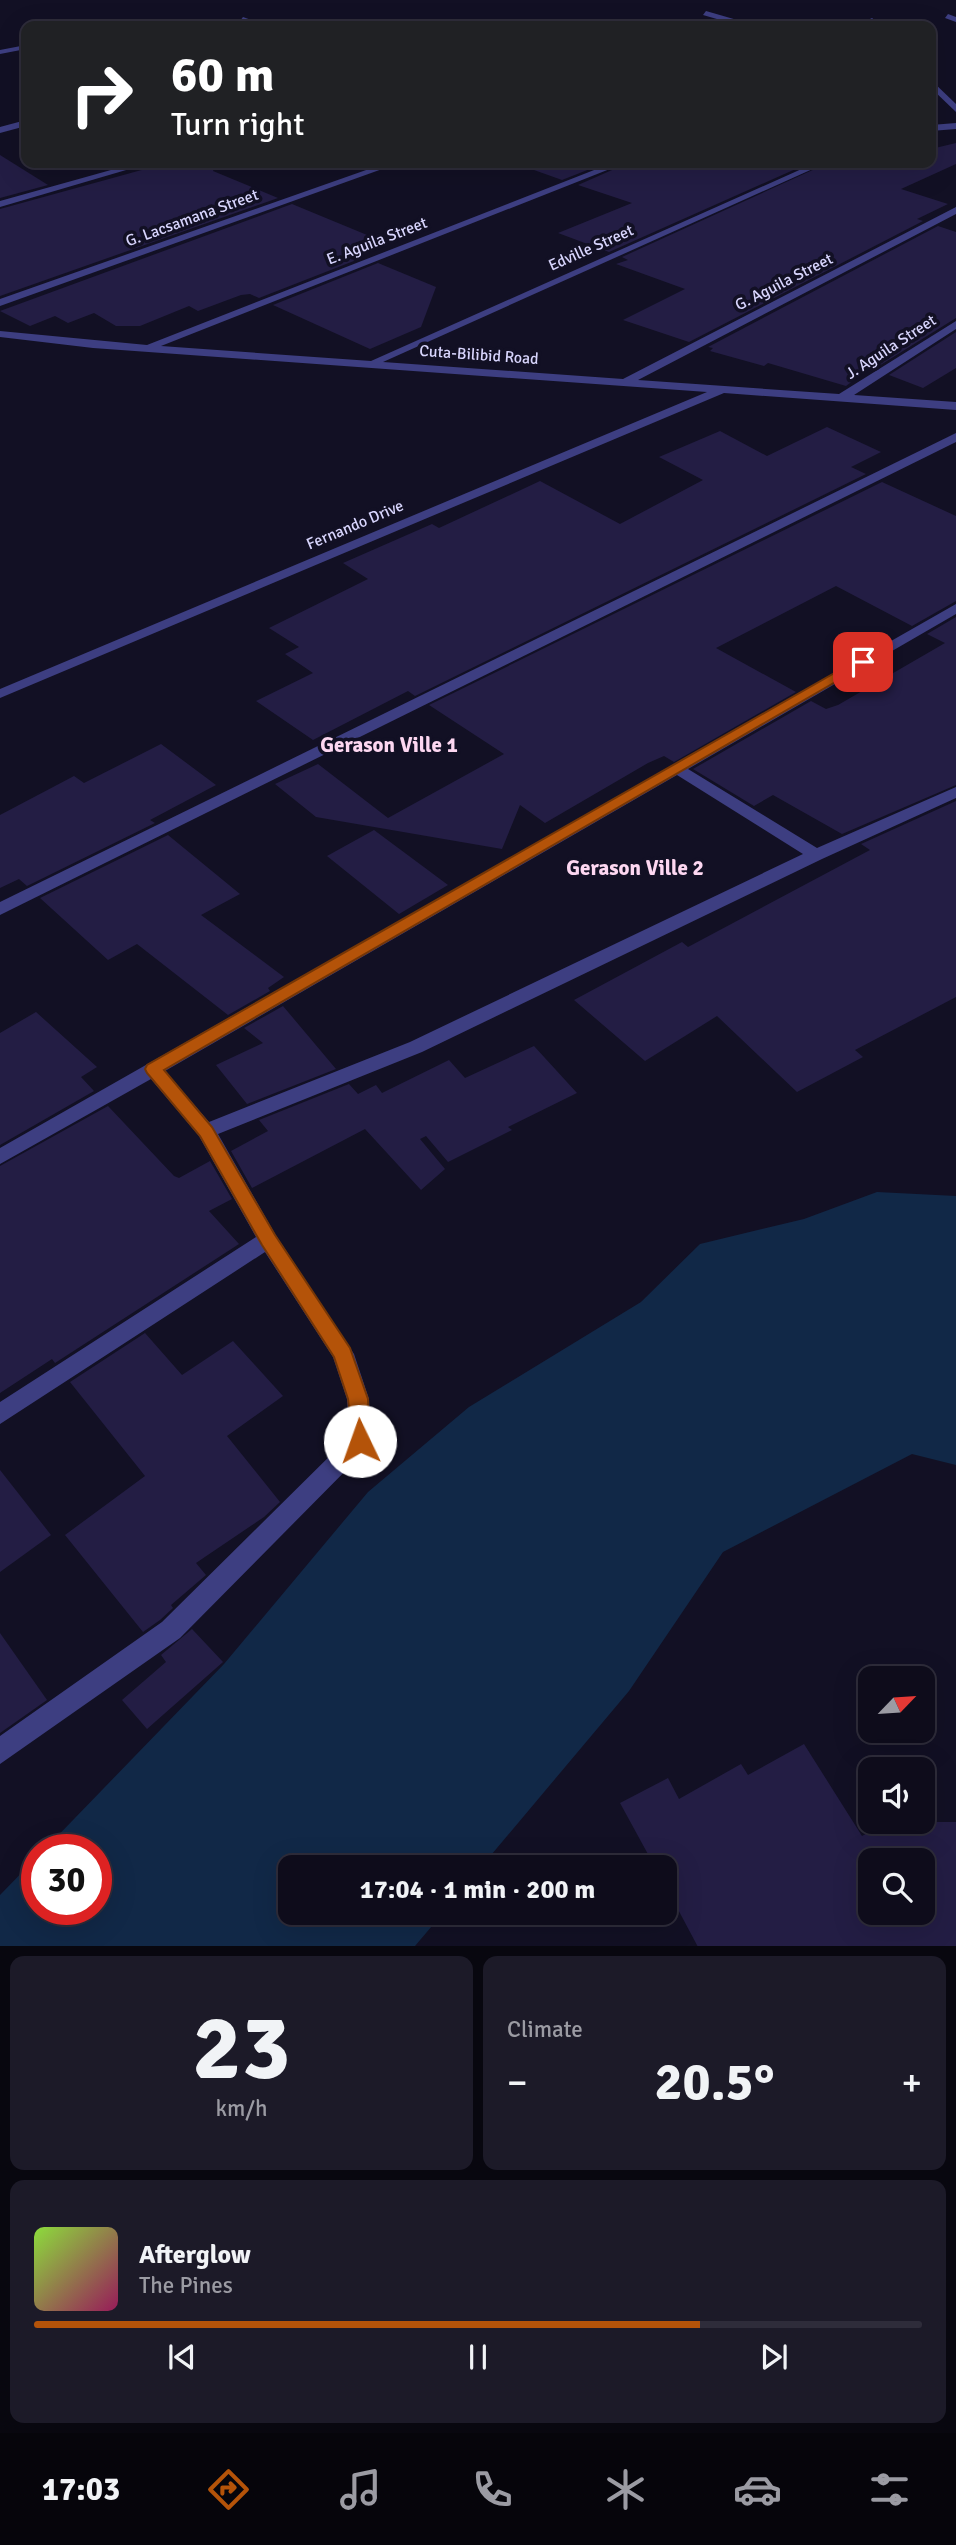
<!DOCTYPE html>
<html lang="en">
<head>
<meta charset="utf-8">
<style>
  body { margin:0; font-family:Signika,sans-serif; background:#1c1a28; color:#f1f3f6; height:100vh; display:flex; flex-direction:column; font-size:26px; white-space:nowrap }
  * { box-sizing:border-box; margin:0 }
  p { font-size:23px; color:#9b9ba3 }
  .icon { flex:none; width:38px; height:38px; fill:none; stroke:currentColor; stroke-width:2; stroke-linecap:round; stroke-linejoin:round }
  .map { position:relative; height:1946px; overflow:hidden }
  .side { display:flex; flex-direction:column; gap:10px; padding:10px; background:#08070f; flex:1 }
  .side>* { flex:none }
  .guide { position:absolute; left:21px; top:21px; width:915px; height:147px; border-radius:14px; box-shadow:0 7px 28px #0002,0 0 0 2px #2e2c3a; background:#202124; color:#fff; overflow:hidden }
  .needle { width:46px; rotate:65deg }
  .buttons { position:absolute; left:858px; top:1666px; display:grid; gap:14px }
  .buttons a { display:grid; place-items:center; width:77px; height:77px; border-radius:14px; background:#0e0c1b; box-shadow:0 7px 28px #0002,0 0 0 2px #2e2c3a; font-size:35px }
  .speed { position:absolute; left:21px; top:1834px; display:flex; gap:14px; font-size:35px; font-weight:700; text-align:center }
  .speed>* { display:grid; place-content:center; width:91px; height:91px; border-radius:50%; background:#0e0c1b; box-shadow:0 7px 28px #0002,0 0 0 2px #2e2c3a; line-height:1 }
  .speed .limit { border:10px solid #d22; background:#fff; color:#111 }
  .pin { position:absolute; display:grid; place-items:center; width:60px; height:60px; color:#fff; margin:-30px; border-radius:14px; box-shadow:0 4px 10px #0006 }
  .me { position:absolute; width:77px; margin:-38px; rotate:357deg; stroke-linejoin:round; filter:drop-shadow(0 0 5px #0008) }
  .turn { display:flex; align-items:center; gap:24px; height:147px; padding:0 35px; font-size:32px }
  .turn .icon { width:91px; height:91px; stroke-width:2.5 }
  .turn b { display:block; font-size:49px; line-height:60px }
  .big { font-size:52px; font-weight:800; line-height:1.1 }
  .side .widget { flex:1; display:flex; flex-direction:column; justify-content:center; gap:10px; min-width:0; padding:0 24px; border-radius:14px; background:#1c1a28 }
  .side .dial { align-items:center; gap:0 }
  .dial b { font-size:91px; line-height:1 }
  .song { display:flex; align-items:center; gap:21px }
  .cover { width:84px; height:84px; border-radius:10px; background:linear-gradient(135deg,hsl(90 70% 55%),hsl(330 70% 35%)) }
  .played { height:7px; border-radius:4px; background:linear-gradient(90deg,#b45309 75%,#2e2c3a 75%) }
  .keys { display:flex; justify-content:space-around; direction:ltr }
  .heat { display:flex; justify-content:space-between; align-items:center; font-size:38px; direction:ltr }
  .side .tiles { flex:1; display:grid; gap:10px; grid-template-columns:1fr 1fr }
  .widget:last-child { grid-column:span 2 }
  .trip { position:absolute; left:278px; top:1855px; width:399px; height:70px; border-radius:14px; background:#0e0c1b; box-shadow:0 7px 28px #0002,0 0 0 2px #2e2c3a; font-weight:800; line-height:70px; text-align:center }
  .tabs { display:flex; height:112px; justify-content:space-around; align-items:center; background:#06050b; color:#9b9ba3 }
  .tabs .icon { width:49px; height:49px }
  .tabs .on { color:#b45309 }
  .tabs b { font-size:32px; color:#f1f3f6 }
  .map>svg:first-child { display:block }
  .water { fill:#112847 }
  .building { fill:#231d44; fill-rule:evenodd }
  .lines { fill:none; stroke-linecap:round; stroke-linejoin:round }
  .minor { fill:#3d3e81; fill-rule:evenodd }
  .route { fill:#b45309; stroke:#753606; stroke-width:2 }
  .labels { text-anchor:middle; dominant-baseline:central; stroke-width:7; stroke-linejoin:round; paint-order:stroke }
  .far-street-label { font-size:16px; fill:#d8d5fd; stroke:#121024 }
  .neighbourhood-label { font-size:21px; font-weight:bold; fill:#fdd7f1; stroke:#121024 }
</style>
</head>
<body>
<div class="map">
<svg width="956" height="1947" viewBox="0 0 956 1947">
  <rect width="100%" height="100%" fill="#121024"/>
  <!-- water -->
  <path class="water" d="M877 1192 956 1196V1465L912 1454 723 1552 629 1691 481 1867H290V1913H443L415 1946H0V1895L37 1857V1909H96V1850H44L224 1664 368 1492 469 1407 641 1302 700 1244 804 1219Z"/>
  <!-- building -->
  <g class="building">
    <path d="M956 143V164L901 189 948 204 917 219 923 221 689 342 623 320 685 289 616 264 628 260 622 257 828 163H931V149Z"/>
    <path d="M0 155 48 185 0 198Z"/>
    <path d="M167 163H216L213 171 278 198 0 296V209Z"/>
    <path d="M536 163H605L562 180 534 170Z"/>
    <path d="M628 163H809L609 252 558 233 632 203 578 185Z"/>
    <path d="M292 204 384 242 354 253 364 257 259 298 250 294 241 295 198 311 189 306 140 326H116L94 313 68 323 55 316 30 326 0 311Z"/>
    <path d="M938 226 956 232V318L874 369 870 368 846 386 768 363 764 366 710 351 713 348 708 347Z"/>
    <path d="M378 263 436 287 421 327 370 349 273 305Z"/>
    <path d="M956 332V368L923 388 889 375Z"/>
    <path d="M827 427 881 452 851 467 866 474 415 696 408 691 313 740 256 701 313 673 285 654 299 647 269 628 368 579 343 563 432 524 439 528 540 481 620 524 703 480 659 457 720 431 767 456Z"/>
    <path d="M882 482 956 516V601L912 626 836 586 716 648 796 692 674 762 664 756 648 763 545 823 520 805 502 849 316 817 275 784 318 764 388 818 504 754 429 705Z"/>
    <path d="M956 617V785L842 834 773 795 754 806 693 769 811 701 826 709 838 705 945 643 927 634Z"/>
    <path d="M161 744 216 785 150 820 155 823 27 886 19 879 0 888V815L74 776 84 783Z"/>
    <path d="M956 801V997L855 1050 863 1057 797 1092 717 1016 645 1061 574 1000 682 942 688 947 870 850 861 844Z"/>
    <path d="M374 830 448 885 399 914 327 856Z"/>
    <path d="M168 835 240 894 201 915 284 977 268 988 270 991 228 1015 137 944 108 960 40 898Z"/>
    <path d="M283 1006 336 1069 247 1104 216 1065 263 1043 244 1028Z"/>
    <path d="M36 1012 97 1067 81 1077 94 1091 0 1145V1033Z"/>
    <path d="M534 1046 577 1093 508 1127 512 1130 448 1162 426 1136 420 1139 445 1169 421 1190 365 1129 252 1188 231 1151 268 1131 259 1120 349 1084 358 1094 376 1085 382 1093 449 1060 465 1078Z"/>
    <path d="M108 1106 174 1176 179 1178 210 1161 232 1199 209 1211 239 1244 55 1363 52 1359 0 1393V1166Z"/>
    <path d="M145 1333 182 1375 233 1341 283 1396 227 1436 280 1502 264 1517 196 1563 206 1575 171 1605 173 1608 160 1620 143 1632 65 1535 145 1476 70 1382Z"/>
    <path d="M0 1470 51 1535 0 1572Z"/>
    <path d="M192 1629 223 1662 147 1729 122 1700 166 1662 161 1655Z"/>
    <path d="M0 1633 47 1700 0 1733Z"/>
    <path d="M804 1744 862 1836 888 1822H956V1947H698L665 1885V1867H655L620 1803 668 1778 679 1799 741 1764 748 1775ZM870 1860H922V1913H870Z"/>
  </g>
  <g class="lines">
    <!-- minor -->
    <g class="minor">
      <path d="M706 11 751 24 752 26H741L703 15Z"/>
      <path d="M948 14 956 17V22L945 18Z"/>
      <path d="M243 17 262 24 263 26H253L240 21Z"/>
      <path d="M872 18 882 26H874L868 20Z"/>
      <path d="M26 45V49L0 54V50Z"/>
      <path d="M931 80 956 104V112L931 88Z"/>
      <path d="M26 120V126L0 133V127Z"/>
      <path d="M956 123V129L931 131V125Z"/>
      <path d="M136 163H150L0 207V201Z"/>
      <path d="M386 163H399L0 306V299Z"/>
      <path d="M612 163H625L161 346 371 361 815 163H826L383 362 623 379 956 207V214L638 380 839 394 956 321V329L854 395 956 402V410L724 393 0 698V689L707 392 93 348 0 337V331L147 345Z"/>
      <path d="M956 433V442L0 915V902Z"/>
      <path d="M956 604V614L688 769 817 848 956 787V798L822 859 422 1052 218 1134 275 1234 354 1354 369 1399 371 1441 368 1448 180 1638 0 1764V1736L162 1622 349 1437 347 1399 333 1357 265 1252 0 1424V1402L256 1237 199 1136 151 1079 0 1164V1148ZM677 775 803 854 410 1042 209 1122 165 1071Z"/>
    </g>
  </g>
  <!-- route -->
  <path class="route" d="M859 659 870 662 164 1070 212 1127 275 1235 350 1348 368 1399 370 1441 367 1447 360 1450 353 1447 348 1399 334 1357 262 1245 200 1136 147 1073 145 1069 147 1065Z"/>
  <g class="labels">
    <!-- far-street labels -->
    <g class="far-street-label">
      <text transform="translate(192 218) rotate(-20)">G. Lacsamana Street</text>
      <text transform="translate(377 241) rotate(-21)">E. Aguila Street</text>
      <text transform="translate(591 248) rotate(-24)">Edville Street</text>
      <text transform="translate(784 282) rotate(-27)">G. Aguila Street</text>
      <text transform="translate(891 347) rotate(-33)">J. Aguila Street</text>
      <text transform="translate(479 355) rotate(4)">Cuta-Bilibid Road</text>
      <text transform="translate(355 525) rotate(-23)">Fernando Drive</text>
    </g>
    <!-- neighbourhood labels -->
    <g class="neighbourhood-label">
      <text x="389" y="745">Gerason Ville 1</text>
      <text x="635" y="868">Gerason Ville 2</text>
    </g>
  </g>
</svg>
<div class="buttons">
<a><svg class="needle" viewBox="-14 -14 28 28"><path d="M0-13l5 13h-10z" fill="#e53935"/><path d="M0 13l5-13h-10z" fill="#9b9ba3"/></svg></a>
<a><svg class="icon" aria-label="sound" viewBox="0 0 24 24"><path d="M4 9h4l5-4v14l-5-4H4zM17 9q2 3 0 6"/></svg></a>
<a><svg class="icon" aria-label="search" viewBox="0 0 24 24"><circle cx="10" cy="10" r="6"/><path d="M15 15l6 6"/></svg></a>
</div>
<div class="speed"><div class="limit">30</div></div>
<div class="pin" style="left:863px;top:662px;background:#d93025"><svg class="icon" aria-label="arrive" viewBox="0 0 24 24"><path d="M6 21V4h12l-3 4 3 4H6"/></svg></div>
<svg class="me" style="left:360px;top:1441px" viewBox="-20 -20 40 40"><circle r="19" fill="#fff"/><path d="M0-13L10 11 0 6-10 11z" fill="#b45309"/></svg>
<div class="trip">17:04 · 1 min · 200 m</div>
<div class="guide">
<div class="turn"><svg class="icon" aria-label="right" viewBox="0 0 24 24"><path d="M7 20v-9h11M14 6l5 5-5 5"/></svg><div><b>60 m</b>Turn right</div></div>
</div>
</div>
<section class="side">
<div class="tiles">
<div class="widget dial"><b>23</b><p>km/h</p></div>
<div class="widget"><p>Climate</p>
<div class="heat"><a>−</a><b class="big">20.5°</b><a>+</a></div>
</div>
<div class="widget">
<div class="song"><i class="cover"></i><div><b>Afterglow</b><p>The Pines</p></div></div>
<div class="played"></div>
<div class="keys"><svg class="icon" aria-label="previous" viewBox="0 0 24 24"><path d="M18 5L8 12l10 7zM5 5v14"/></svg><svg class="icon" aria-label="pause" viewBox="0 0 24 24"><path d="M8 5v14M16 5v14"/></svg><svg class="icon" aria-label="next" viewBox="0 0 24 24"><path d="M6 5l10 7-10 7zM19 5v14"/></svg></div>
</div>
</div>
</section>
<nav class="tabs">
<b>17:03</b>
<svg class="icon on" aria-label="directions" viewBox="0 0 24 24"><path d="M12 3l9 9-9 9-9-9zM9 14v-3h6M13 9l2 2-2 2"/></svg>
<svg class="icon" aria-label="music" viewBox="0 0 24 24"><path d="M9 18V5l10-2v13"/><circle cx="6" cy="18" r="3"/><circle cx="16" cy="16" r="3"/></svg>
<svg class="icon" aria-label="phone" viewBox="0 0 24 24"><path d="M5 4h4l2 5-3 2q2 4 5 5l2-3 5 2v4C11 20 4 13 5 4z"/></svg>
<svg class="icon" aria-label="climate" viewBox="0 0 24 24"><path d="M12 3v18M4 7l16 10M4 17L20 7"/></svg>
<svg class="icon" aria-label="car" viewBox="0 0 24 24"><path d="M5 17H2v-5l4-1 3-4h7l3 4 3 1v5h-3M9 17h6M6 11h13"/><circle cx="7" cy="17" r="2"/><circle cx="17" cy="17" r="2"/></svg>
<svg class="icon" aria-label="filters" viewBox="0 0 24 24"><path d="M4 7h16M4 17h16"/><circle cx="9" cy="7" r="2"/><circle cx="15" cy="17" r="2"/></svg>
</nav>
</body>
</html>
